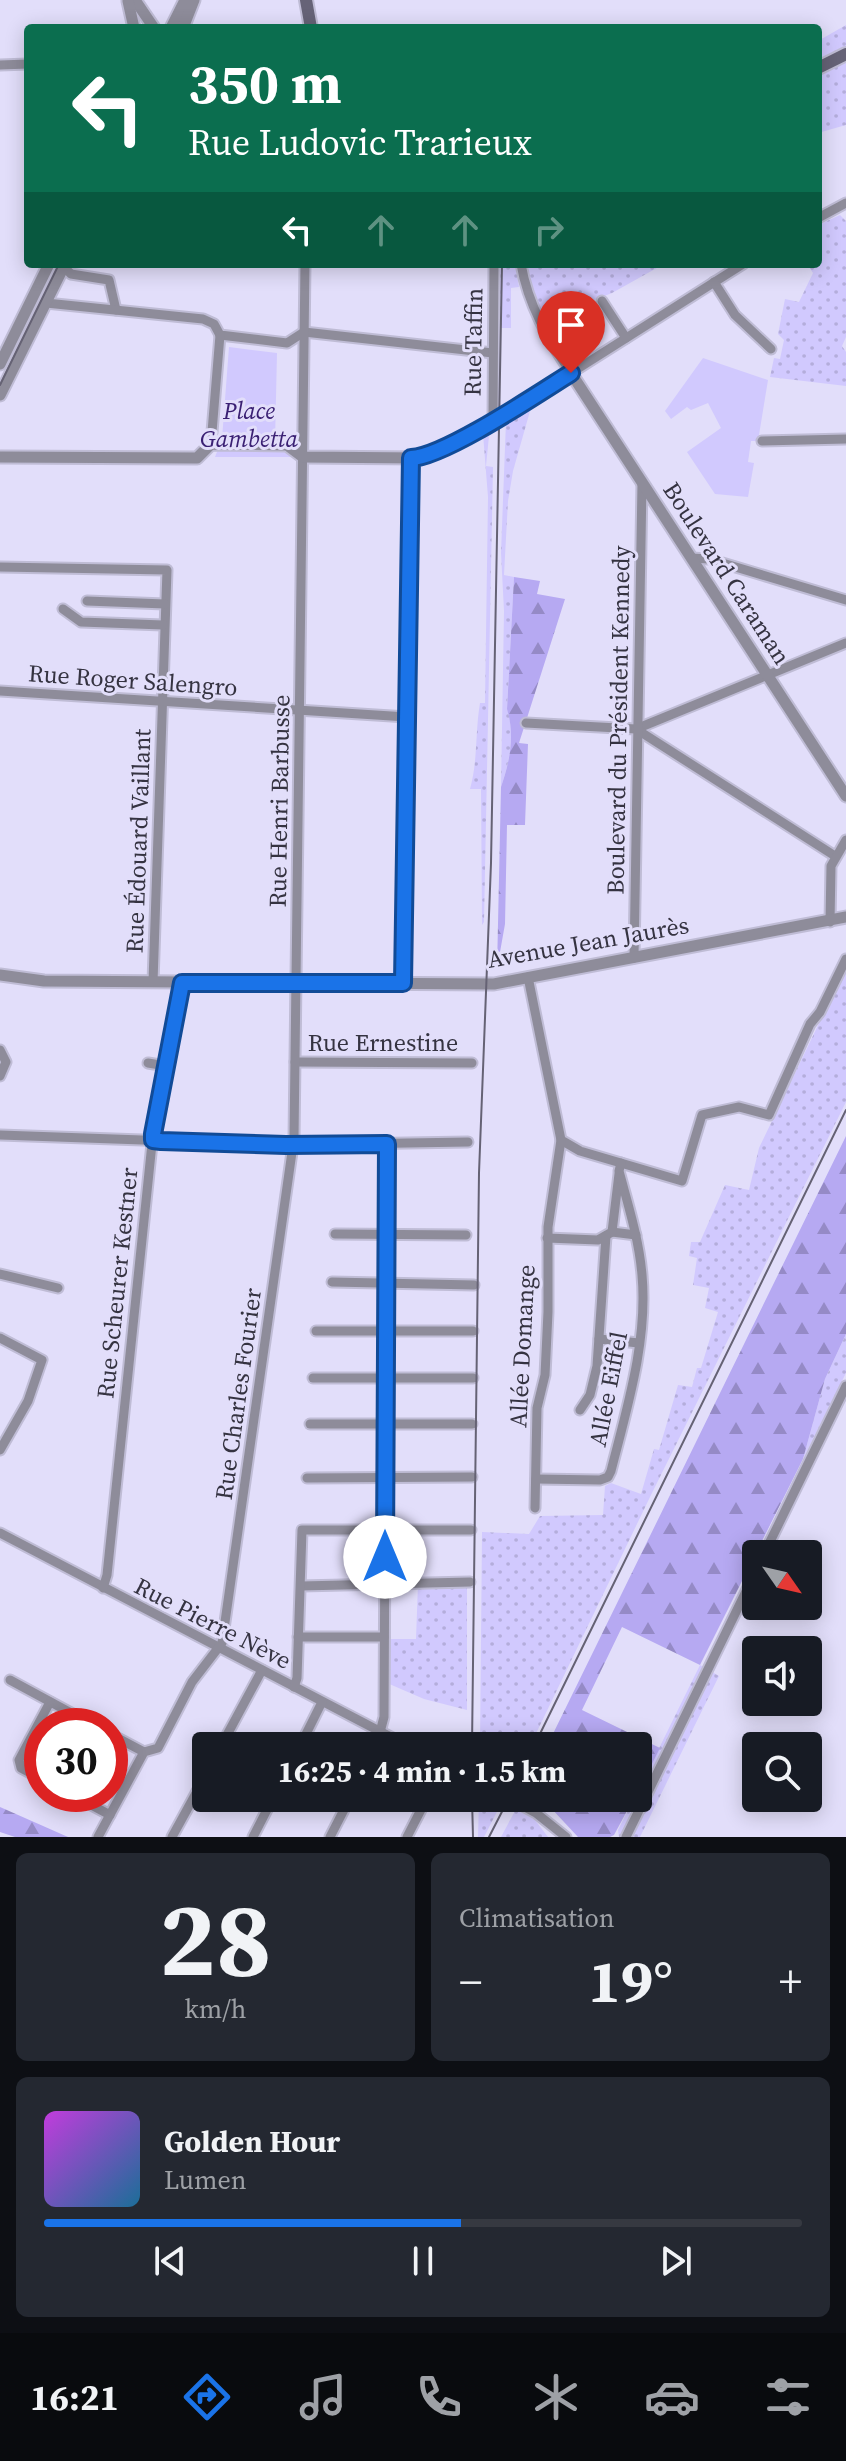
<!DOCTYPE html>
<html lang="fr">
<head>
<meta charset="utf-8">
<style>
  body { margin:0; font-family:"Source Serif 4",serif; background:#242831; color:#f1f3f6; height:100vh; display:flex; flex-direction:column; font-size:30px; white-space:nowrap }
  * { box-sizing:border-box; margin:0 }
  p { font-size:26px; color:#9ea1a6 }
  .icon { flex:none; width:44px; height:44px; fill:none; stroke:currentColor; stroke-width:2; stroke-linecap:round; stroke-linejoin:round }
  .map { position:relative; height:1837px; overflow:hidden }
  .details { display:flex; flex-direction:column; gap:16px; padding:16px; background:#0d0f14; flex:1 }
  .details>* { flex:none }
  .hud { position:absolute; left:24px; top:24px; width:798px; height:244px; border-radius:8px; box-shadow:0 4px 20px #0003; background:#0b6e4f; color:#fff; overflow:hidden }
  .needle { width:52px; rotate:124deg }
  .buttons { position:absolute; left:742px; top:1540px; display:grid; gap:16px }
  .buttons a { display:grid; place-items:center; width:80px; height:80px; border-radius:8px; background:#171b24; box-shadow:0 4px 20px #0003; font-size:40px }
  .speed { position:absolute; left:24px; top:1708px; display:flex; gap:16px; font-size:40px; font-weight:700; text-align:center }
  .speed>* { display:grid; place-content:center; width:104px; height:104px; border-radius:50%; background:#171b24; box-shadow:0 4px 20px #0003; line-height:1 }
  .speed .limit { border:12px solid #d22; background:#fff; color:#111 }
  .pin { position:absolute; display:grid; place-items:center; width:68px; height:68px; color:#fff; margin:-82px -34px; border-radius:50% 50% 50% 0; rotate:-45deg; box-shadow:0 0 8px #0007 }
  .pin .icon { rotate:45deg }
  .me { position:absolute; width:88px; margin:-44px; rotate:0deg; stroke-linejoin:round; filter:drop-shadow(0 0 6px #0008) }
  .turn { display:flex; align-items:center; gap:28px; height:168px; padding:0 32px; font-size:36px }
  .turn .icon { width:104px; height:104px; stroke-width:2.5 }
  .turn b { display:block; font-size:56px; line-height:68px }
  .lanes { display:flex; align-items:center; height:76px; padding:0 32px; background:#0003; justify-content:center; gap:40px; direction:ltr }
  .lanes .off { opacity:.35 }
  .big { font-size:60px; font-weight:700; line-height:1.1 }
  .details .card { flex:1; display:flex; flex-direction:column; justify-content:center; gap:12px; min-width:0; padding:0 28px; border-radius:12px; background:#242831 }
  .details .dial { align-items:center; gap:0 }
  .dial b { font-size:104px; line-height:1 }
  .song { display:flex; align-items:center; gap:24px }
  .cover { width:96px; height:96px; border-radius:12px; background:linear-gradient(135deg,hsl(290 70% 55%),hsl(200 70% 35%)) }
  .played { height:8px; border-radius:4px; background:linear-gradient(90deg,#1a73e8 55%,#363941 55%) }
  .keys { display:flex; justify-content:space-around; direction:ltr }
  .heat { display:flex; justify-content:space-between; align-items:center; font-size:44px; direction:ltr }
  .details .tiles { flex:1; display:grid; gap:16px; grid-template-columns:1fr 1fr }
  .card:last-child { grid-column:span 2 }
  .trip { position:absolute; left:192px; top:1732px; width:460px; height:80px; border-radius:8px; background:#171b24; box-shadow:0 4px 20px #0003; font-weight:700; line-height:80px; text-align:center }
  .menu { display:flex; height:128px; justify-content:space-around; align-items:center; background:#090b0e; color:#9ea1a6 }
  .menu .icon { width:56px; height:56px }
  .menu .active { color:#1a73e8 }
  .menu b { font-size:36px; color:#f1f3f6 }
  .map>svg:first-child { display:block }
  .grass { fill:url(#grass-dots) }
  .forest { fill:url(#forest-firs) }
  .park { fill:#d1c9fe }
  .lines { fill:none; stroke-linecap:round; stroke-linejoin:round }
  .minor-casing { stroke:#bfbcd5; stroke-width:13 }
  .tertiary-casing { stroke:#bfbcd5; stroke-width:15 }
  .secondary-casing { stroke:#bfbcd5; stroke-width:16 }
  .minor { stroke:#8e8c9a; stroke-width:9 }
  .tertiary { stroke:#8e8c9a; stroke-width:11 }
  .secondary { stroke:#666377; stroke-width:12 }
  .tram { stroke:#656274; stroke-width:2 }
  .rail { stroke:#656274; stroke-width:2 }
  .route-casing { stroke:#114b97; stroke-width:20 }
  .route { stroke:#1a73e8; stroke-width:14 }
  .labels { text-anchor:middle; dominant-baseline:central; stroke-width:6; stroke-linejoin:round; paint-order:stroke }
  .street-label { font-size:24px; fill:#353341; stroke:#e2defa }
  .park-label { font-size:24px; font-style:italic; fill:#3a2073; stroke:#e2defa }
</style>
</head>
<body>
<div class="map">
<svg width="846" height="1837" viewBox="0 0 846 1837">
  <defs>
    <pattern id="grass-dots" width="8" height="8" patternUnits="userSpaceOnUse" patternTransform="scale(2)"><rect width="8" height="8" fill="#d1c9fe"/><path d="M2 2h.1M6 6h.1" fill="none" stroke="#b4addb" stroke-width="1.8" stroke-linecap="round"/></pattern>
    <pattern id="forest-firs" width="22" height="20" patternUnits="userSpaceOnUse" patternTransform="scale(2)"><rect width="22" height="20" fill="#b6a9f2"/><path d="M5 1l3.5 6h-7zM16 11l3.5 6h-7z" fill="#958ac6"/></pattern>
  </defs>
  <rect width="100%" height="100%" fill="#e2defa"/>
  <!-- grass -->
  <g class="grass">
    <path d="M846 25V125L818 133V41Z"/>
    <path d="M840 215 846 221V337L842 346 846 352V386L770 377 774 358 780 359 784 340 778 334 785 299 799 302 813 273 807 264H818V225Z"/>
    <path d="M500 264H515L519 287 511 288V328H499Z"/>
    <path d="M528 264H664L612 293 584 304 570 315 590 353 576 360 569 358C551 330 531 298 528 264Z"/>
    <path d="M532 404 513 471 508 501 504 575 514 577 507 708C515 735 510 761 501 787L504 611 501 553 506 421Z"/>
    <path d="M486 433 489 436 486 466 493 467 484 922 482 925 481 789H470C478 761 475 732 480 703H485L488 497 483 434Z"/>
    <path d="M846 967V1102L650 1497 530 1746H480L482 1532 529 1534 540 1516 603 1515 605 1486 611 1483 641 1494 654 1449 659 1450 678 1385 692 1387 697 1368H701L718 1312 705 1308 709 1288 693 1285 697 1258 689 1256 691 1242H700L725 1185 749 1190 759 1148Z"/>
    <path d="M846 1334V1373L803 1459 825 1379Z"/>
    <path d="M418 1584H467V1710L424 1699 387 1683V1639H416Z"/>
    <path d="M700 1665 719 1676 640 1837H619L618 1830 634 1798H638V1791Z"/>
    <path d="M479 1798H504L484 1837H478Z"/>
    <path d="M516 1809 535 1820 548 1837H501Z"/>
  </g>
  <!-- forest -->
  <g class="forest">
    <path d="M514 577 540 581 537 594 565 599 519 743 528 744 525 825H507L505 924 497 969 501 787C510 761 515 735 507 709Z"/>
    <path d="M846 1136V1334L825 1379 803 1459 700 1665 622 1627 582 1710 660 1748 638 1791V1746H547Z"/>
    <path d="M534 1798H634L614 1835 610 1837H578L550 1807Z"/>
    <path d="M0 1807 68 1837H15L0 1832Z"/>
  </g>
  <!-- park -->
  <g class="park">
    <path d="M229 347 277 353 275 442 290 450 293 457H215L222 439Z"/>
    <path d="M703 358 768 380 758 441H751L748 462 754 463 748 497 715 494 687 452 721 428 708 403 691 410 687 407 671 419 665 411Z"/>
  </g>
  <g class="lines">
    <defs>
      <g id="minor">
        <path d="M0 65 28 64"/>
        <path d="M818 218 846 203"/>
        <path d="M521 264C528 305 548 339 571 373L743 264"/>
        <path d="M64 267 71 274 109 280 116 310"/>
        <path d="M714 282 735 315 771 349"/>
        <path d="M602 301 626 338"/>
        <path d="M46 303 203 319 214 324 220 335 287 343 304 332 493 353"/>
        <path d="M493 420 494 264"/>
        <path d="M762 441 846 439"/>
        <path d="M211 444 220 335"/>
        <path d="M691 558 709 559 846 600"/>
        <path d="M0 567 167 570 153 982"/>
        <path d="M87 601 165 604"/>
        <path d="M63 609 81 622 163 625"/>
        <path d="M0 691 407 717"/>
        <path d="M526 723 636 729 846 643"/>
        <path d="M636 729 835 856"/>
        <path d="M830 922 831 866 846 840"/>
        <path d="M634 958 642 483"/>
        <path d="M528 977 561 1140 580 1151 682 1181 702 1115 739 1107 769 1115 810 1024 820 1012 846 959"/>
        <path d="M403 983 411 458"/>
        <path d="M0 1050 6 1062 0 1076"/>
        <path d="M295 1062 472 1063"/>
        <path d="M148 1063 166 1066"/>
        <path d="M0 1135 286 1145 468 1142"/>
        <path d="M612 1232 636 1235"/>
        <path d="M335 1234 466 1235"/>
        <path d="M547 1238 598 1240 612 1232 619 1174"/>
        <path d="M0 1274 58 1288"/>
        <path d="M332 1282 474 1285"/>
        <path d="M316 1331H473"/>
        <path d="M0 1338 42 1360 28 1401 0 1450"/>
        <path d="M599 1339 639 1343"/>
        <path d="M313 1378H473"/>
        <path d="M580 1410 590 1395 597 1366 606 1236"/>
        <path d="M310 1424H472"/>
        <path d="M307 1478 472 1477"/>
        <path d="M536 1479 600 1480 608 1477 611 1471C627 1408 648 1340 642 1275 639 1239 628 1205 619 1171L621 1163"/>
        <path d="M535 1508 537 1408 545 1375 548 1312V1227L561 1140"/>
        <path d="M0 1533 408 1746"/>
        <path d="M764 1554 846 1386"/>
        <path d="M301 1586 470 1582"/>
        <path d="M103 1588 107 1575 153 1134 182 983"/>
        <path d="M298 1637H384"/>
        <path d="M10 1680 95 1726"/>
        <path d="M294 1687 297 1678 302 1530H471"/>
        <path d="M380 1732 384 1717 387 1144"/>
        <path d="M110 1734 144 1752"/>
        <path d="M221 1746 262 1670"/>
        <path d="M300 1746 322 1702"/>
        <path d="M42 1779 21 1768 19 1760 50 1702"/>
        <path d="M71 1794 110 1815"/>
        <path d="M508 1798 536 1813 566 1837"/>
        <path d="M98 1837 144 1752 158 1748 192 1682 222 1643 294 1138 305 264"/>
        <path d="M172 1837 206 1775"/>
        <path d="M253 1837 273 1798"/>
        <path d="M330 1837 350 1798"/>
        <path d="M407 1837 427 1798"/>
        <path d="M626 1837 756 1571"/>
      </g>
      <g id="tertiary">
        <path d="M135 0 154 28"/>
        <path d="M128 1 134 28"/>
        <path d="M171 28 185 0"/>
        <path d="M183 28 194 0"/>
        <path d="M0 364 49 264"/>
        <path d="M0 395 65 264"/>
        <path d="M0 457 197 458 211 444 287 445 303 457 419 458 486 425 571 373 846 796"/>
        <path d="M0 975 44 981 494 984 846 917"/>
      </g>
      <g id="secondary">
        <path d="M306 0 311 28"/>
        <path d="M818 68 846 54"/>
      </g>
    </defs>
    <!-- minor casing -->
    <use href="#minor" class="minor-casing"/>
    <!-- tertiary casing -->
    <use href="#tertiary" class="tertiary-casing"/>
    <!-- secondary casing -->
    <use href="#secondary" class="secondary-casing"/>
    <!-- minor -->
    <use href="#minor" class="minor"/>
    <!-- tertiary -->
    <use href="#tertiary" class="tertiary"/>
    <!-- secondary -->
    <use href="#secondary" class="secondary"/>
    <!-- tram -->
    <g class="tram">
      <path d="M0 385 59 264"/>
      <path d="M472 1746 479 1173 491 863 502 264"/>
      <path d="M472 1798 473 1837"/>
    </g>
    <!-- rail -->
    <g class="rail">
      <path d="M534 1746 846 1110"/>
      <path d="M489 1837 509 1798"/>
    </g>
  </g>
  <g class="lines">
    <defs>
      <path id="route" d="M385 1557 387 1144 286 1145 161 1141 153 1140V1134L182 983H403L411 458C444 457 539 393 571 373"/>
    </defs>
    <!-- route casing -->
    <use href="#route" class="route-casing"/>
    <!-- route -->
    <use href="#route" class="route"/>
  </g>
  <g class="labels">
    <!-- street labels -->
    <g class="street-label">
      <text transform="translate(473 342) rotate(-89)">Rue Taffin</text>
      <text transform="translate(727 573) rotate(57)">Boulevard Caraman</text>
      <text transform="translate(133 680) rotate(4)">Rue Roger Salengro</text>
      <text transform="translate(618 720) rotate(-89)">Boulevard du Président Kennedy</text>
      <text transform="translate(279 801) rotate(-89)">Rue Henri Barbusse</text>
      <text transform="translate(138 841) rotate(-88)">Rue Édouard Vaillant</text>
      <text transform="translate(588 942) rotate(-10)">Avenue Jean Jaurès</text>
      <text x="383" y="1042">Rue Ernestine</text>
      <text transform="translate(117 1283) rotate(-84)">Rue Scheurer Kestner</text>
      <text transform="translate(522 1346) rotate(-87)">Allée Domange</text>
      <text transform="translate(608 1389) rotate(-79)">Allée Eiffel</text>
      <text transform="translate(238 1394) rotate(-82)">Rue Charles Fourier</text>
      <text transform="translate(213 1623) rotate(27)">Rue Pierre Nève</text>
    </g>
    <!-- park labels -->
    <g class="park-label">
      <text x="249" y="410">Place<tspan x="249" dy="28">Gambetta</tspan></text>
    </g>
  </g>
</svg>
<div class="buttons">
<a><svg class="needle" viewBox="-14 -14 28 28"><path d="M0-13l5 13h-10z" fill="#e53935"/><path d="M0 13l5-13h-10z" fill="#9ea1a6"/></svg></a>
<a><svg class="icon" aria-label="sound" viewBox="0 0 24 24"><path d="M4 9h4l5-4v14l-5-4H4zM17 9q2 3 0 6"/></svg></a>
<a><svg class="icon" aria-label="search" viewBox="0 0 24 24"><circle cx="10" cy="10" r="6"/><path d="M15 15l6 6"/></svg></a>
</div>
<div class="speed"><div class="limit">30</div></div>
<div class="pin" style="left:571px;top:373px;background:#d93025"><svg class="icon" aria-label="arrive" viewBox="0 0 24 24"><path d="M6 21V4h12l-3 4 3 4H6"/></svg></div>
<svg class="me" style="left:385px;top:1557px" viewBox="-20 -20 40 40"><circle r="19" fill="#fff"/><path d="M0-13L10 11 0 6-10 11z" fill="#1a73e8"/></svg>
<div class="trip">16:25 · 4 min · 1.5 km</div>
<div class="hud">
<div class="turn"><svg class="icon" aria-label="left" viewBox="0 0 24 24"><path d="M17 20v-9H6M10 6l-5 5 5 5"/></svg><div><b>350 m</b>Rue Ludovic Trarieux</div></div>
<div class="lanes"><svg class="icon" aria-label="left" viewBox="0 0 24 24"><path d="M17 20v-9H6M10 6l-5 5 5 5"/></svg><svg class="icon off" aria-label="ahead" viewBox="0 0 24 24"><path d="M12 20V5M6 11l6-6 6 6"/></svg><svg class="icon off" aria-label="ahead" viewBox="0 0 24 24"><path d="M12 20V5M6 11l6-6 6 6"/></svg><svg class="icon off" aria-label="right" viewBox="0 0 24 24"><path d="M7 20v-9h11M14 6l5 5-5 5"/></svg></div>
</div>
</div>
<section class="details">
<div class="tiles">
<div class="card dial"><b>28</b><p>km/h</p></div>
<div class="card"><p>Climatisation</p>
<div class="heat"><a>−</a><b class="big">19°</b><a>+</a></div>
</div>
<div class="card">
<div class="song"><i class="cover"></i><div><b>Golden Hour</b><p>Lumen</p></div></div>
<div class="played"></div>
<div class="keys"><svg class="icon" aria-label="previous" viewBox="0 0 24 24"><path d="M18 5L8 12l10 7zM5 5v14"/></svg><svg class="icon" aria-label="pause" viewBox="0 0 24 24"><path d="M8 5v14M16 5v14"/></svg><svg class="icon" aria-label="next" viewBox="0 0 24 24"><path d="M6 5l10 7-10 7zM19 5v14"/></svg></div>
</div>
</div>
</section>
<nav class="menu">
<b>16:21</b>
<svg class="icon active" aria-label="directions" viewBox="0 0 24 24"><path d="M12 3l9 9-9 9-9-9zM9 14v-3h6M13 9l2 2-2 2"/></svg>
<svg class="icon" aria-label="music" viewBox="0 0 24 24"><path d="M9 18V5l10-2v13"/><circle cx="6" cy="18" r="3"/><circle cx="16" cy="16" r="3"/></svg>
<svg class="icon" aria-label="phone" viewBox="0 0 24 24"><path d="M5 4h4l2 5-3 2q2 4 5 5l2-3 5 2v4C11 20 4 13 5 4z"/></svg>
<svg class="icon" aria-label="climate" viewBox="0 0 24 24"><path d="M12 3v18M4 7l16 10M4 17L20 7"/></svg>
<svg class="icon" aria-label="car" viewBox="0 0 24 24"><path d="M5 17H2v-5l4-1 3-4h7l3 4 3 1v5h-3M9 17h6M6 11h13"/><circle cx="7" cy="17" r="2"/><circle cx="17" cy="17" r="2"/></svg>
<svg class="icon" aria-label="filters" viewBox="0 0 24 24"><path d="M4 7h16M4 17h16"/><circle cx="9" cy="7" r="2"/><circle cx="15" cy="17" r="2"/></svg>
</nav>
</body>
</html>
